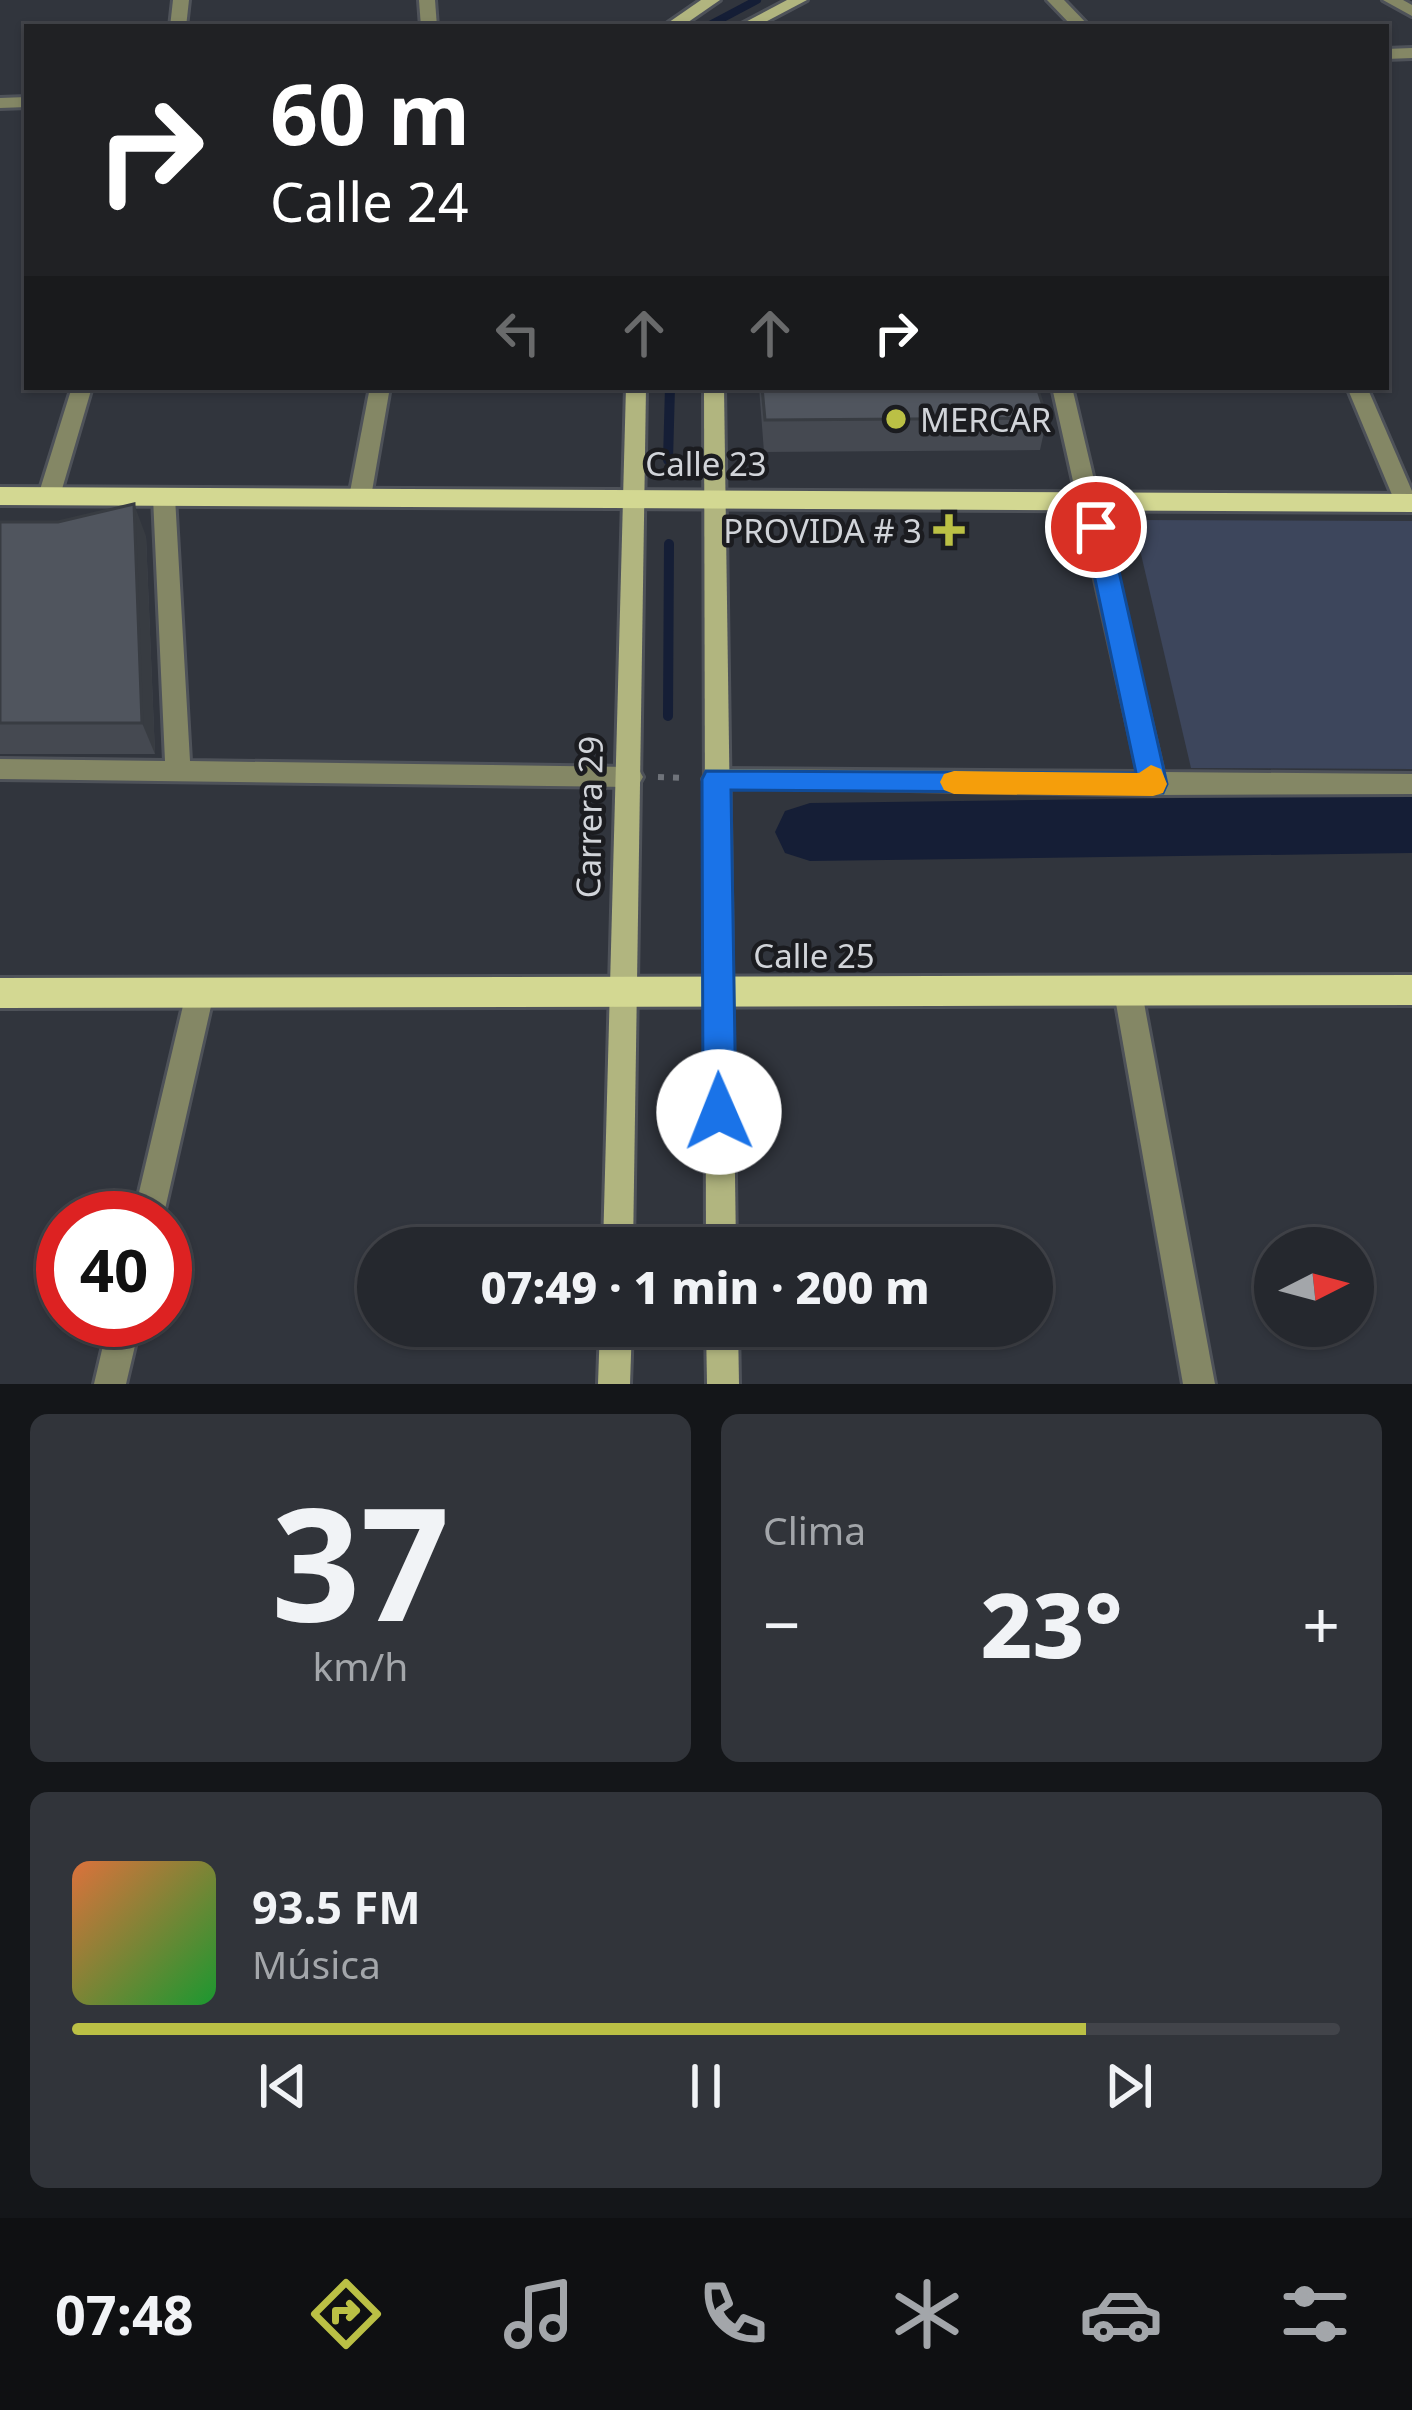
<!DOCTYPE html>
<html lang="es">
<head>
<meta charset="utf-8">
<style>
  body { margin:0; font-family:"Noto Sans",sans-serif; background:#31343a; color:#f1f3f6; height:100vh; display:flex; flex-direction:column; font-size:45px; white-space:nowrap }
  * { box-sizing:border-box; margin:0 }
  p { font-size:39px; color:#a3a6aa }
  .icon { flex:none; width:66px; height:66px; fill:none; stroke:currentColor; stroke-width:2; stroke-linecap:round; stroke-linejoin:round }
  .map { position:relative; height:1384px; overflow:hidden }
  .side { display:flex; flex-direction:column; gap:30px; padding:30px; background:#141619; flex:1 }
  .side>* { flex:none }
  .guide { position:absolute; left:24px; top:24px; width:1365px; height:366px; border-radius:0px; box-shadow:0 3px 9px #0004,0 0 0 3px #42444a; background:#202124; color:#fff; overflow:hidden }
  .needle { width:78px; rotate:84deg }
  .fabs { position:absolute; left:1254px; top:1227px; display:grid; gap:24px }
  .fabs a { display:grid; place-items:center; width:120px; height:120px; border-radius:50%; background:#25282e; box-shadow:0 3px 9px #0004,0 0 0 3px #42444a; font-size:60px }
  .speed { position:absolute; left:36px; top:1191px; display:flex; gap:24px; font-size:60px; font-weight:700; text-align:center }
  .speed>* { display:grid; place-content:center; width:156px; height:156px; border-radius:50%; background:#25282e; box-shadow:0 3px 9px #0004,0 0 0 3px #42444a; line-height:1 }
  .speed .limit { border:18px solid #d22; background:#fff; color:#111 }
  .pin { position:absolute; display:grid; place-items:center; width:102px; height:102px; color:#fff; margin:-51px; border:6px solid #fff; border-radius:50%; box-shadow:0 3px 12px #0007 }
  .me { position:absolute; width:132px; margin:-66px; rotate:359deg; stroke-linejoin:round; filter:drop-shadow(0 0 9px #0008) }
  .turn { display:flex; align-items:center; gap:42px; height:252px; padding:0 48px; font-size:54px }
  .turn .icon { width:156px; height:156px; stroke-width:2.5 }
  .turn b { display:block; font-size:84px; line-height:102px }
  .lanes { display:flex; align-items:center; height:114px; padding:0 48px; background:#0003; justify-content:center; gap:60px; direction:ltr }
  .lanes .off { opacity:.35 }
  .big { font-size:90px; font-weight:800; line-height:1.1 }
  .side .widget { flex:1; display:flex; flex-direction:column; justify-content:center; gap:18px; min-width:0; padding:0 42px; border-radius:18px; background:#31343a }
  .side .dial { align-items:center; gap:0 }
  .dial b { font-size:156px; line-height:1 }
  .song { display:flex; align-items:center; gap:36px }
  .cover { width:144px; height:144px; border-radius:18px; background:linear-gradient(135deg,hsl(20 70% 55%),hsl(130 70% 35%)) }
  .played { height:12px; border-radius:6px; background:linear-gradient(90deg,#bbc045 80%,#42444a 80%) }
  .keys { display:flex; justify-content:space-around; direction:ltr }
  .heat { display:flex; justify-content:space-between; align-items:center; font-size:66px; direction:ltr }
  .side .tiles { flex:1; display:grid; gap:30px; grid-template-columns:1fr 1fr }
  .widget:last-child { grid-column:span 2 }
  .trip { position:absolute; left:357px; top:1227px; width:696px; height:120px; border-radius:60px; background:#25282e; box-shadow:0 3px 9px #0004,0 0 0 3px #42444a; font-weight:800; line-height:120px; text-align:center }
  .tab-bar { display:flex; height:192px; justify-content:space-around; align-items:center; background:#0f1012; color:#a3a6aa }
  .tab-bar .icon { width:84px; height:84px }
  .tab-bar .current { color:#bbc045 }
  .tab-bar b { font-size:54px; color:#f1f3f6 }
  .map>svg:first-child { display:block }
  .green { fill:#3d465c }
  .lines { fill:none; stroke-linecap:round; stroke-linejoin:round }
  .stream-far1 { stroke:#151e36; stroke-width:8 }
  .stream { stroke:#151e36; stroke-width:10 }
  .river { fill:#151e36; fill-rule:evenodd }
  .street-casing { stroke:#4e5259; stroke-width:6 }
  .secondary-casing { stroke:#4e5259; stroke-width:6 }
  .primary-casing { stroke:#4e5259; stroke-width:6 }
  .path { stroke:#6f737a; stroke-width:6; stroke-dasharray:6 9; stroke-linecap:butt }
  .street { fill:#848765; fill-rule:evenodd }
  .secondary { fill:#b1b57f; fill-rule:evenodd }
  .primary { fill:#d3d892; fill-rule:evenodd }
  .wall { fill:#454951 }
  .shaded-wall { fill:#383c42 }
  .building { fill:#50555e; stroke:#383c42; stroke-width:3 }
  .route { fill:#1a73e8; stroke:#114b97; stroke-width:3 }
  .slow { fill:#f59e0b }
  .poi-dot { fill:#bbc045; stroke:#1b1c20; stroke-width:4.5 }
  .labels { text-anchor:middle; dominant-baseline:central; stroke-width:9; stroke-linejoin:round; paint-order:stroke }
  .poi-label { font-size:33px; fill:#d1d4d9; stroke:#1b1c20; text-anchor:start }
  .street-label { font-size:33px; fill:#d1d4d9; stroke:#1b1c20 }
</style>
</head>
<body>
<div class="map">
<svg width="1412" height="1384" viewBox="0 0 1412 1384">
  <rect width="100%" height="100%" fill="#31353d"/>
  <!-- green -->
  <path class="green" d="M1133 520 1412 521V769L1191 768Z"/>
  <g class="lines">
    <!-- stream-far1 -->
    <path class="stream-far1" d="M706 27 757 0"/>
    <!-- stream -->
    <g class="stream">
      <path d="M668 460 670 387"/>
      <path d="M668 716 669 544"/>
    </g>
    <!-- river -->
    <path class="river" d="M1412 795V853L810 861 785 853 775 832 785 811 810 803Z"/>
    <defs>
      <g id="street">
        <path d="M173 0H189L186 27H170Z"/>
        <path d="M419 0H435L437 27H421Z"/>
        <path d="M1047 0H1064L1090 27H1073Z"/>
        <path d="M1383 0H1403L1412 5V16Z"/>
        <path d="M1412 48V58L1386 59V49Z"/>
        <path d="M27 97V107L0 108V98Z"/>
        <path d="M72 387H92L60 496 49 503 38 496Z"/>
        <path d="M370 387H390L371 497 360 504 349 497Z"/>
        <path d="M1052 387H1072L1163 772 1412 774V794L1153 795 707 786 703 779 707 772 716 769 1138 772Z"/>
        <path d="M1347 387H1367L1412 491V508L1398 507 1395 502Z"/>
        <path d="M164 490 175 497 190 761 630 767 639 770 643 777 639 784 630 787 0 779V759L165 761 153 497Z"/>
        <path d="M1128 980 1138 983 1142 992 1215 1384H1183L1114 992 1118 983Z"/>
        <path d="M200 981 210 984 214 993 163 1218H133L186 993 190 984Z"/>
        <path d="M109 1320H141L126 1384H94Z"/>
      </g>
      <g id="secondary">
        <path d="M701 0H720L681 27H662Z"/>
        <path d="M787 0H807L756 27H736Z"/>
        <path d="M626 387H646L633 1248H603Z"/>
        <path d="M704 387H724L736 1248H706Z"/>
        <path d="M600 1326H632L630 1384H598Z"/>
        <path d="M706 1326H738L739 1384H707Z"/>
      </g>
      <g id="primary">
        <path d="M0 487 1412 494V512L0 505Z"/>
        <path d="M1412 975V1005L0 1008V978Z"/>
      </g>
    </defs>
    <!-- street casing -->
    <use href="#street" class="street-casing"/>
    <!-- secondary casing -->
    <use href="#secondary" class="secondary-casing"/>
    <!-- primary casing -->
    <use href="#primary" class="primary-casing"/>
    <!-- path -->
    <path class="path" d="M658 777 687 778"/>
    <!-- street -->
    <use href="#street" class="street"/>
    <!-- secondary -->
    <use href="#secondary" class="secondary"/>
    <!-- primary -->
    <use href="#primary" class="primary"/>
  </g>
  <!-- wall -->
  <g class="wall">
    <path d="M759 387H1037L1047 418 1040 450 764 452Z"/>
    <path d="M0 522 146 536 155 754H0Z"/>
  </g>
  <!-- shaded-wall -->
  <path class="shaded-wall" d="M134 504 146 536 155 754 142 723Z"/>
  <!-- building -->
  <g class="building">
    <path d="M762 387H1037L1047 418 765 420Z"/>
    <path d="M134 504 142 723H0V522H58Z"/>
  </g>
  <!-- route -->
  <path class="route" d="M1096 518 1109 527 1167 784 1163 793 731 790 736 1112 731 1122 719 1127 708 1122 703 1112 702 779 706 771 1136 773 1084 527Z"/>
  <!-- slow -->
  <path class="slow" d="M1151 765 1161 769 1167 784 1163 793 1153 796 954 794 944 790 940 782 944 774 954 771 1139 773Z"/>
  <!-- markers -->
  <g class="poi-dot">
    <circle cx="896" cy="419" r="12"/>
    <path d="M943 512h12v12h12v12h-12v12h-12v-12h-12v-12h12z"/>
  </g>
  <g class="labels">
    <!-- poi labels -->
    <g class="poi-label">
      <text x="920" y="419">MERCAR</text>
      <text x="922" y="530" text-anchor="end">PROVIDA # 3</text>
    </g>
    <!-- street labels -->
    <g class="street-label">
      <text x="706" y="463">Calle 23</text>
      <text transform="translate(589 817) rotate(-89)">Carrera 29</text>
      <text x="814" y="955">Calle 25</text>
    </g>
  </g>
</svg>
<div class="fabs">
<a><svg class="needle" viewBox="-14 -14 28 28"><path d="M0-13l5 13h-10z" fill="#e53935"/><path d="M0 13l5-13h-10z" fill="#a3a6aa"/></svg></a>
</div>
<div class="speed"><div class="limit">40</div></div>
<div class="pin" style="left:1096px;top:527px;background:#d93025"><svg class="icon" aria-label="arrive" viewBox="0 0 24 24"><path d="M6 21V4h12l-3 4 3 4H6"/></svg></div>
<svg class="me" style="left:719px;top:1112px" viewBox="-20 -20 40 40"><circle r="19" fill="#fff"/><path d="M0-13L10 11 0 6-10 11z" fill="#1a73e8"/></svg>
<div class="trip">07:49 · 1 min · 200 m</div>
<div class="guide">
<div class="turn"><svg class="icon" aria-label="right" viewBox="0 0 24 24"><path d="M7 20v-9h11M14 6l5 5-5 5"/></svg><div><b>60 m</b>Calle 24</div></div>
<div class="lanes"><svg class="icon off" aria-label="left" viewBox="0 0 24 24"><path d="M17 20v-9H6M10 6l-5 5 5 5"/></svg><svg class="icon off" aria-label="ahead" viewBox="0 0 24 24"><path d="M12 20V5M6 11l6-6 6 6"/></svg><svg class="icon off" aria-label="ahead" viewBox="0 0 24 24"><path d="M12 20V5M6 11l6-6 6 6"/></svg><svg class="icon" aria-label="right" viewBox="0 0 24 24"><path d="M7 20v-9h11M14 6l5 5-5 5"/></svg></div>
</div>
</div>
<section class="side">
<div class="tiles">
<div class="widget dial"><b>37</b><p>km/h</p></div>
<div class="widget"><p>Clima</p>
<div class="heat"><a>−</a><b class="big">23°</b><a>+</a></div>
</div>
<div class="widget">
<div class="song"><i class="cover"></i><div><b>93.5 FM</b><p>Música</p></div></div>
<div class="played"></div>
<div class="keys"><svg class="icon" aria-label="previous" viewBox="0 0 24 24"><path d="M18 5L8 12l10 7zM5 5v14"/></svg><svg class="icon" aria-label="pause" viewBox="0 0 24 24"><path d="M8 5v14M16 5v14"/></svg><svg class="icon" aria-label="next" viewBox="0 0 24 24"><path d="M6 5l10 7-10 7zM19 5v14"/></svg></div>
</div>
</div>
</section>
<nav class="tab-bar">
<b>07:48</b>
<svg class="icon current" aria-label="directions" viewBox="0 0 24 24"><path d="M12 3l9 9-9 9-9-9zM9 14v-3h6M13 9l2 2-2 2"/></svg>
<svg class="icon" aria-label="music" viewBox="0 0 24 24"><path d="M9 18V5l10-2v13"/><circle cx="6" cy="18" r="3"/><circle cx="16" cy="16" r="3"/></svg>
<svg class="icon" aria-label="phone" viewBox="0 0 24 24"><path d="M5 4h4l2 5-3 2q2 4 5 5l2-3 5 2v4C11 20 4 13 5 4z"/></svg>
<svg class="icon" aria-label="climate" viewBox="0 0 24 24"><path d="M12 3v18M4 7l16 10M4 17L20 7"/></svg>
<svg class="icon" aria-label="car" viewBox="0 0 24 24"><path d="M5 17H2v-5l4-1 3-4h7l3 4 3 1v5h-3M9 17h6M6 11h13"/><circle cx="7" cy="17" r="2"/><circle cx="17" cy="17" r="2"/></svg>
<svg class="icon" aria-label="filters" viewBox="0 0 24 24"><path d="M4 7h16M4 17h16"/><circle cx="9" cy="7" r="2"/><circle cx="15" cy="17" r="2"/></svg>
</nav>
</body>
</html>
